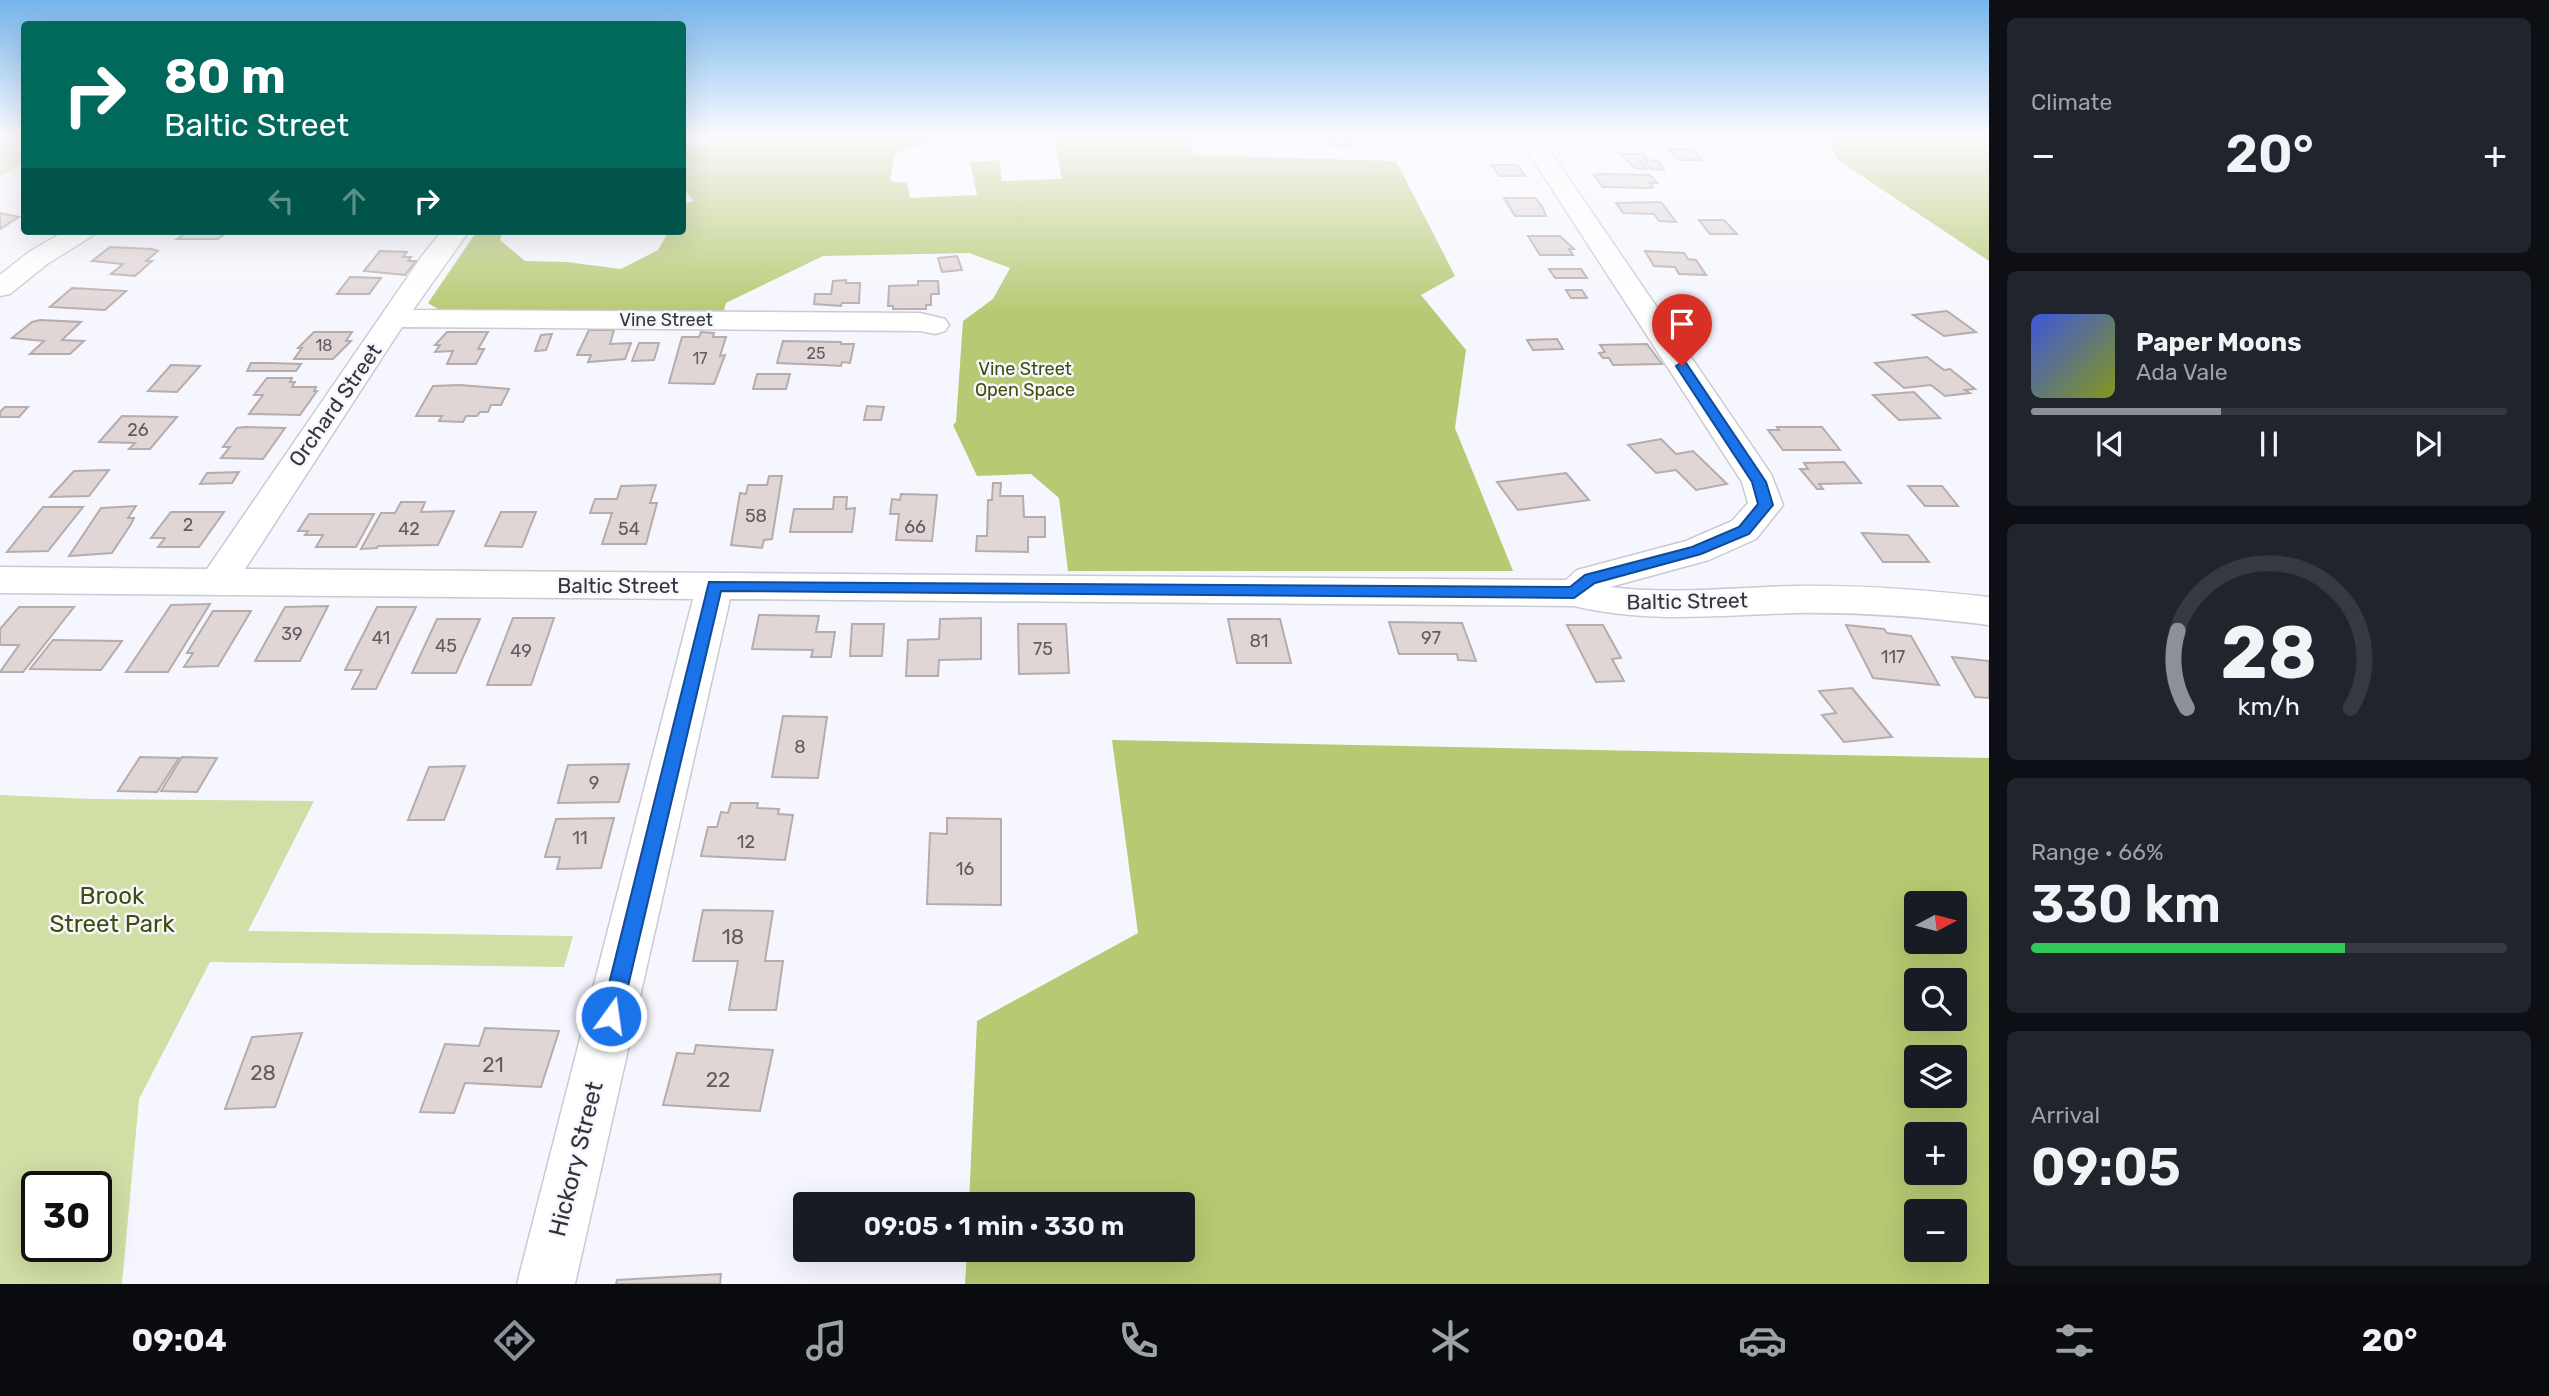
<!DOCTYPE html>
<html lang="en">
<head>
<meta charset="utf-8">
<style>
  body { margin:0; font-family:Rubik,sans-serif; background:#20242c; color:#f1f3f6; height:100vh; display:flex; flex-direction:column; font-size:26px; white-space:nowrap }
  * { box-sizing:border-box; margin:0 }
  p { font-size:23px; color:#9ea1a6 }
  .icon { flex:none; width:38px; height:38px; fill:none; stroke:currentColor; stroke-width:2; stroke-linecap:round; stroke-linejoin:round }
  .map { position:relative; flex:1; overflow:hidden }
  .panel { display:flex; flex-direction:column; gap:18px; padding:18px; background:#0d0f14; width:560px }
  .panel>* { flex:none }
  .guide { position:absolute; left:21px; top:21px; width:665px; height:214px; border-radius:7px; box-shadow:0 7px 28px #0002; background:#00695c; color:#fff; overflow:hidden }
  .needle { width:46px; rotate:83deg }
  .tools { position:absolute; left:1904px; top:891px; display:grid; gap:14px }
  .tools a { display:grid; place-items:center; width:63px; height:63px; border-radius:7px; background:#171b24; box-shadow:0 7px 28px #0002; font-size:35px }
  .speed { position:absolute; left:21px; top:1171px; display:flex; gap:14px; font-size:35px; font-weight:700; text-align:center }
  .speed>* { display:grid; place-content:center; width:91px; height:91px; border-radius:50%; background:#171b24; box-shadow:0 7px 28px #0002; line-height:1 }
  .speed .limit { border:4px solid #111; border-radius:10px; background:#fff; color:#111 }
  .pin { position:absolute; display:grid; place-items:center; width:60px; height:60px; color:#fff; margin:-72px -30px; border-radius:50% 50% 50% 0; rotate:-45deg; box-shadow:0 0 7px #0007 }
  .pin .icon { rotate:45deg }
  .me { position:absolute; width:77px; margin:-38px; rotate:14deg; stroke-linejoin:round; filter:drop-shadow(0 0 5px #0008) }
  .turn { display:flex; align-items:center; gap:24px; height:147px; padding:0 28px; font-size:32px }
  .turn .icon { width:91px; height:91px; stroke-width:2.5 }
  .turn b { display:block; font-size:49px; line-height:60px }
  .lanes { display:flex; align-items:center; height:66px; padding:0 28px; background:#0003; justify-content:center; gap:35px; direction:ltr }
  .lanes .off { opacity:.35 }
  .big { font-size:52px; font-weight:600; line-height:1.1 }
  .panel .card { flex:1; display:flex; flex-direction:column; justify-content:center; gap:10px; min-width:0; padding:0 24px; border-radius:10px; background:#20242c }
  .panel .dial { align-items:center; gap:0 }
  .dial svg { height:182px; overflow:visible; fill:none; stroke:#363941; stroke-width:7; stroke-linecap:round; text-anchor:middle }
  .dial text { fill:#f1f3f6; stroke:none }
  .song { display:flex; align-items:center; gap:21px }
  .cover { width:84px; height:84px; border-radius:10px; background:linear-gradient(135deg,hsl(230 70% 55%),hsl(70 70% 35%)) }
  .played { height:7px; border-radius:4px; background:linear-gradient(90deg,#8c9099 40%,#363941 40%) }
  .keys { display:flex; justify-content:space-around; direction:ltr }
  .heat { display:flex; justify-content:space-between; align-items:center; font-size:38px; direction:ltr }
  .charge { height:10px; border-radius:5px; background:linear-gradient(90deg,#34c759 66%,#363941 0) }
  .trip { position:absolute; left:793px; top:1192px; width:402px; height:70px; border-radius:7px; background:#171b24; box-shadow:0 7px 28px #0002; font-weight:600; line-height:70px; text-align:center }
  .menu { display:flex; height:112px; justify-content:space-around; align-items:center; background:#090b0e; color:#9ea1a6 }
  .menu .icon { width:49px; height:49px }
  .menu .selected { color:#8c9099 }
  .menu b { font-size:32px; color:#f1f3f6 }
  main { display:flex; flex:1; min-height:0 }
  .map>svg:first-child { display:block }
  .green { fill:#d1dea6; fill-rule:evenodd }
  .forest { fill:#b7c972; fill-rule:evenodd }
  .building { fill:#e1d6d6; stroke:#b7acac; stroke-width:2 }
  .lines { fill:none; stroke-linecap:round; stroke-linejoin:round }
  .minor-casing { stroke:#c9cad2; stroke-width:3 }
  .minor { fill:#fff; fill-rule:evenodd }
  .route { fill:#1a73e8; stroke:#114b97; stroke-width:2 }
  .labels { text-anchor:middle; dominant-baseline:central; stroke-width:5; stroke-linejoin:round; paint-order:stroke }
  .far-number-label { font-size:16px; fill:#5f5d60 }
  .far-street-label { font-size:18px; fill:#343538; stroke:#f6f7fe }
  .far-park-label { font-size:18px; fill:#424d0b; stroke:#f6f7fe }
  .number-label { font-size:18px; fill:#5f5d60 }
  .street-label { font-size:21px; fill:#343538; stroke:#f6f7fe }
  .near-number-label { font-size:21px; fill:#5f5d60 }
  .near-park-label { font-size:24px; fill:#424d0b; stroke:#f6f7fe }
  .near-street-label { font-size:24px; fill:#343538; stroke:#f6f7fe }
</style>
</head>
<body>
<main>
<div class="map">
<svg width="1989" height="1284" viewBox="0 0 1989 1284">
  <rect width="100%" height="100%" fill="#f6f7fe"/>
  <!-- green -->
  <g class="green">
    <path d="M0 135H24V152L20 155 24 156V163L0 176Z"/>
    <path d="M0 795 92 799 314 801 248 931 573 936 564 967 210 962 139 1099 122 1284H0ZM96 1186V1246H37V1186Z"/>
  </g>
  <!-- forest -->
  <g class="forest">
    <path d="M732 135H949L895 153 890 181 907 183 910 198 977 195 970 162 999 160 1002 181 1062 179 1055 141 1013 142 1014 135H1189L1194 155 1396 161 1455 276 1421 295 1466 350 1455 428 1513 571H1068L1059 498 1031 474 977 476 953 425 956 422 963 321 993 299 1010 268 969 253 823 256 726 303 722 317 443 312 428 303 477 231H503L500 240 525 261 567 262 621 269 658 250 669 231H682L683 204 694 201 683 188V147Z"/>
    <path d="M1827 135H1989V261L1838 160Z"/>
    <path d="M1112 740 1989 758V1284H965L967 1250H1183V1204H969L977 1021 1138 933ZM1916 903H1955V942H1916ZM1916 980H1955V1018H1916ZM1916 1057H1955V1096H1916ZM1916 1134H1955V1172H1916ZM1916 1211H1955V1250H1916Z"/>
  </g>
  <!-- building -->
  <g class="building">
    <path d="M1667 135H1692L1696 141 1671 140Z"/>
    <path d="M1766 135H1803L1807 139 1773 140Z"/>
    <path d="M1329 138 1351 139 1354 146 1331 145Z"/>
    <path d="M1668 149H1691L1702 160H1679Z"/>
    <path d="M1621 154H1643L1647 160 1659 161 1664 170 1651 169 1645 162 1640 161 1646 169 1635 168Z"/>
    <path d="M1492 165H1518L1525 176H1499Z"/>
    <path d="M1601 174 1650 175 1657 183H1650L1653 187 1648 188 1603 187 1594 175Z"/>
    <path d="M1504 198H1535L1542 206 1546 216H1515Z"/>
    <path d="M1661 202 1676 222 1659 221 1654 214 1623 213 1616 203Z"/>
    <path d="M0 213 19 217 0 229Z"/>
    <path d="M1699 220H1724L1737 234H1710Z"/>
    <path d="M184 231H211L226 233 218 239H177L188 231Z"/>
    <path d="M1528 236H1560L1574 249H1569L1573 255H1540Z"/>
    <path d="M110 247 152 249 158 251 146 261H152L135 276 111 274 123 264 92 261Z"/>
    <path d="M380 251 407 252 403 257H411L408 261H416L405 275 364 271Z"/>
    <path d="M1645 251 1684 253 1688 259 1696 260 1706 275 1679 274 1675 267 1654 266Z"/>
    <path d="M957 256 962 270 942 272 938 258Z"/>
    <path d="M1549 269H1581L1587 278H1555Z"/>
    <path d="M350 277 381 278 369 294H337Z"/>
    <path d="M846 280V283H860L859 303H842L841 306 814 304 815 294H831L833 281Z"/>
    <path d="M918 281H938L939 294H931V305H926V309H893V306H888L889 286 918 285Z"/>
    <path d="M72 288 126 291 105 310 50 307Z"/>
    <path d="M1566 290H1582L1587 298H1571Z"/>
    <path d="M1947 311 1976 332 1944 336 1913 315Z"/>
    <path d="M40 320 81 322 62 340 84 341 70 354H30L44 341 12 338 32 322Z"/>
    <path d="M589 330H614L610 344 631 343 625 359 588 362 591 355H577Z"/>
    <path d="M314 332H352L346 341H351L333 359H294L302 348H298Z"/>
    <path d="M447 332H488L478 349H484L476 364H447L453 351 435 352 440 345H435Z"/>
    <path d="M701 332 714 333 713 337H726L720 356 725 355 714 384 669 383 682 337H699Z"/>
    <path d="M552 334 546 350 535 351 541 335Z"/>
    <path d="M1557 339 1563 349 1533 350 1527 340Z"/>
    <path d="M783 341 841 342V344H854L850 363 842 362 841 366 824 365 777 363Z"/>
    <path d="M639 343H659L654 360 632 361Z"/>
    <path d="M1647 344 1662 364 1613 365 1609 358H1603L1599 353 1605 352 1600 345Z"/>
    <path d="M1927 357 1944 370 1950 369 1975 389 1965 390 1970 393 1945 396 1931 385 1904 388 1875 363Z"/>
    <path d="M251 363H270L301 364 296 371H247Z"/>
    <path d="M171 365 200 366 177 392 148 391Z"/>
    <path d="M757 374H790L786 389H753Z"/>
    <path d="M267 378H292L290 382H295L292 387H316L314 391H317L300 415 249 414 263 395H254Z"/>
    <path d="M460 385 509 389 501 405H491L488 412H480L477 416H466L463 422 439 421 442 416H416L433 386Z"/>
    <path d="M1914 392 1940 418 1899 420 1873 395Z"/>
    <path d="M867 406 884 407 881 420H864Z"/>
    <path d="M5 407H28L19 417H0V412Z"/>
    <path d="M122 416 177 417 150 449H129L135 443 99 442Z"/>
    <path d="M245 427 285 428 263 459 221 458 230 447H223L237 428Z"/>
    <path d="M1777 427H1822L1840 450H1783L1768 430H1779Z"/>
    <path d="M1661 439 1676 454 1693 451 1727 484 1696 490 1676 470 1656 473 1628 445Z"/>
    <path d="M1844 462 1861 483 1819 484 1823 489H1817L1800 469H1808L1804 463Z"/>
    <path d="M109 470 89 496 50 497 74 471Z"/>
    <path d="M239 472 232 483 200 484 207 473Z"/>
    <path d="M1566 473 1589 500 1518 510 1497 482Z"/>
    <path d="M769 476H782L772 539 764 540 762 548 731 545 740 493 746 494 748 485H767Z"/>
    <path d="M993 483H1001L1000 496H1023L1024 517H1045V537H1028V552L976 551 977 536H987L988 500H992Z"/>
    <path d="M656 485 650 503H657L646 544H602L612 513H590L595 499H617L621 486Z"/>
    <path d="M1908 486H1942L1958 506H1925Z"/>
    <path d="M901 494 937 495 932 541 896 540 899 514H890L892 499 900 500Z"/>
    <path d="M834 497H847L846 509 855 508 852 532H790L794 509H833Z"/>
    <path d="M401 502H425L421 512 454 511 438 545 378 546 377 548 361 549 381 513H395Z"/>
    <path d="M136 506 128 518H134L131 524 112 553 69 556 101 508Z"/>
    <path d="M43 507H83L48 551 7 552Z"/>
    <path d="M171 512H224L199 547H158L165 538H151Z"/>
    <path d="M501 512H536L522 547 485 546Z"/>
    <path d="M309 514H374L356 547H316L323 535H305L308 531H298Z"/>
    <path d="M1862 533 1908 535 1929 562H1883Z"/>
    <path d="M210 604 168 672H126L171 605Z"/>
    <path d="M328 606 300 661H255L285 607Z"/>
    <path d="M19 607H74L23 672H0L19 645H0V629Z"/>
    <path d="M377 607H416L376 689H352L362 670H345Z"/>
    <path d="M213 611H251L218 666 184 667 193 653H187Z"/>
    <path d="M759 615 819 616 816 632H835L831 657H811L813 650 752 649Z"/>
    <path d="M513 618H554L531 685H487Z"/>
    <path d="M981 618V659L939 660 938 676H906L908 640 939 639 940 619Z"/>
    <path d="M437 619H480L456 673H412Z"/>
    <path d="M1228 619H1280L1291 663H1237Z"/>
    <path d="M1389 622 1462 623 1476 661 1458 660 1457 654H1399Z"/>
    <path d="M852 624H884L882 656H850Z"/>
    <path d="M1018 624H1066L1069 673 1019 674Z"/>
    <path d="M1567 625H1603L1621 658 1612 659 1624 681 1596 682Z"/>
    <path d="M1846 625 1884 629 1887 633 1911 636 1939 685 1873 678Z"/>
    <path d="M53 640 122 641 101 670 30 669Z"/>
    <path d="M1952 657 1989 661V698L1975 697Z"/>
    <path d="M1852 688 1892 737 1844 742 1822 715 1836 713 1819 691Z"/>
    <path d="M783 716 827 717 818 778 772 777Z"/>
    <path d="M140 757 179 758 157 792 118 791Z"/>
    <path d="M182 757 217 758 197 792 161 791Z"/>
    <path d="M629 764 619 802 558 803 568 765Z"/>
    <path d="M465 766 444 820H408L429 767Z"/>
    <path d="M731 803H758L757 808 779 809 778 814 793 815 785 860 701 856 708 827H717L721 812 728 813Z"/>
    <path d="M614 818 601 868 557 869 560 857H545L556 819Z"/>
    <path d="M947 818 1001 819V905L927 904 930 833 947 834Z"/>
    <path d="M703 910 773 911 765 961H783L776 1010H729L738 961H693Z"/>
    <path d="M485 1028 559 1031 541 1087 465 1083 454 1113 420 1112 445 1044 479 1046Z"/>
    <path d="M302 1033 275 1107 225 1109 252 1037Z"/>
    <path d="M696 1045 773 1050 760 1111 663 1105 677 1053 694 1054Z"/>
    <path d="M721 1274 720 1284H616L617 1280Z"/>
  </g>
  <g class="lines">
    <defs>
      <g id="minor">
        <path d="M682 135H717L714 140 682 147Z"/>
        <path d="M1517 135H1539L1771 474 1783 505 1756 539 1709 560 1610 587C1672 595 1734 587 1797 586 1861 585 1925 590 1989 597V625C1925 617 1861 612 1797 613 1721 615 1649 624 1574 606L730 599 575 1284H517L693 599 0 593V567L207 569 422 256 442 231H469L413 310 920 313 945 319 949 325 945 331 935 334 920 331 402 327 245 569 1566 580 1577 570 1686 541 1732 521 1748 503 1742 482Z"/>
        <path d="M65 231H96L92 236 47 264 10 294 0 296V275L29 252Z"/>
      </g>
    </defs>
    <!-- minor casing -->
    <use href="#minor" class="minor-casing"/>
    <!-- minor -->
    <use href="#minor" class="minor"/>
  </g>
  <!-- sky -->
  <linearGradient id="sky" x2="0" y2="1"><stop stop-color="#75b5ec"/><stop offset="0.43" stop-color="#fbfbff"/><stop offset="1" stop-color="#fbfbff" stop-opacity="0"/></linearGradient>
  <rect width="1989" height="315" fill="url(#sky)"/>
  <!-- route -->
  <path class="route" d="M1682 362 1686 363 1766 482 1773 505 1749 534 1701 554 1595 583 1574 598 721 591 621 1016 618 1023 611 1026 604 1023 601 1016 709 582 1570 587 1585 575 1692 547 1739 527 1758 504 1752 482 1676 366Z"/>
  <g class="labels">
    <!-- far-number labels -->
    <g class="far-number-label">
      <text x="324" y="345">18</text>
      <text x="816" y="353">25</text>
      <text x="700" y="358">17</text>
    </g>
    <!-- far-street labels -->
    <g class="far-street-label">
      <text x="666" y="320">Vine Street</text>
    </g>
    <!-- far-park labels -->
    <g class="far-park-label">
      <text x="1025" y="369">Vine Street<tspan x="1025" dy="21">Open Space</tspan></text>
    </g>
    <!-- number labels -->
    <g class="number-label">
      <text x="138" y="430">26</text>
      <text x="756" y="516">58</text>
      <text x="188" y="525">2</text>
      <text x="915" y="527">66</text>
      <text x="409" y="529">42</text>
      <text x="629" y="529">54</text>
      <text x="292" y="634">39</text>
      <text x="381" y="638">41</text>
      <text x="1431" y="638">97</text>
      <text x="1259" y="641">81</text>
      <text x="446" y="646">45</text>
      <text x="1043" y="649">75</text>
      <text x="521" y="651">49</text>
      <text x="1893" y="657">117</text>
      <text x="800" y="747">8</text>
      <text x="594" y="783">9</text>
      <text x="580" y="838">11</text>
      <text x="746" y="842">12</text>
      <text x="965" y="869">16</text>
    </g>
    <!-- street labels -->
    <g class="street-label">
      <text transform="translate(335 405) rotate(-55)">Orchard Street</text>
      <text x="618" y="585">Baltic Street</text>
      <text transform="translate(1687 601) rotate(-1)">Baltic Street</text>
    </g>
    <!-- near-number labels -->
    <g class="near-number-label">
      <text x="733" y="936">18</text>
      <text x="493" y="1064">21</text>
      <text x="263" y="1072">28</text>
      <text x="718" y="1079">22</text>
    </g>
    <!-- near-park labels -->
    <g class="near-park-label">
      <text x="112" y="896">Brook<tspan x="112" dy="28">Street Park</tspan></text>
    </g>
    <!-- near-street labels -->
    <g class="near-street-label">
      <text transform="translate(576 1159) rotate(-76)">Hickory Street</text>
    </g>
  </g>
</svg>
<div class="tools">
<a><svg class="needle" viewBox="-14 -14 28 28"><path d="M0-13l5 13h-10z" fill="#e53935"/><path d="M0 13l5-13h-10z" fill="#9ea1a6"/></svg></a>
<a><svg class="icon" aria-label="search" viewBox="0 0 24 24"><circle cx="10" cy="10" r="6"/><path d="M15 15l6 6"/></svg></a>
<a><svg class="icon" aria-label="layers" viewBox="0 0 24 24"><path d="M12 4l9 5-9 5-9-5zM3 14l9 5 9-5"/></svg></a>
<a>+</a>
<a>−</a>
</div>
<div class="speed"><div class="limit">30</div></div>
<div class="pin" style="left:1682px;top:366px;background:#d93025"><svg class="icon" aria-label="arrive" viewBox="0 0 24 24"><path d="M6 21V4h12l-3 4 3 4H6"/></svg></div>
<svg class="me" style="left:611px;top:1016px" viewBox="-20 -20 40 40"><circle r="17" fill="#1a73e8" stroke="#fff" stroke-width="3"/><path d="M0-11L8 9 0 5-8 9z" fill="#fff"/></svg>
<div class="trip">09:05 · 1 min · 330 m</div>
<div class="guide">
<div class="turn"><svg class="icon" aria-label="right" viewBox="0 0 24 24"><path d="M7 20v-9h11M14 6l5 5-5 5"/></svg><div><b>80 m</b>Baltic Street</div></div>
<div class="lanes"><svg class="icon off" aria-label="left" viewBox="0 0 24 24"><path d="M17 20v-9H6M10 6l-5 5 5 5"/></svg><svg class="icon off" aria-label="ahead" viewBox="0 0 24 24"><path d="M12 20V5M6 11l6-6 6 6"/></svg><svg class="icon" aria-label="right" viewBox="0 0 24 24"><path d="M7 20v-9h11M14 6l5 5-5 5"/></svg></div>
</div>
</div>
<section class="panel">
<div class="card"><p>Climate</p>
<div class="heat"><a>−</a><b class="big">20°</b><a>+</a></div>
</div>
<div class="card">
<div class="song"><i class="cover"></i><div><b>Paper Moons</b><p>Ada Vale</p></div></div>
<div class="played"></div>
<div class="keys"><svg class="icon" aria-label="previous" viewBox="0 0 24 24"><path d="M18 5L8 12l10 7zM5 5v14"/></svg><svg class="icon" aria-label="pause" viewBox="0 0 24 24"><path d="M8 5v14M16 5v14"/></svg><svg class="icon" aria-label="next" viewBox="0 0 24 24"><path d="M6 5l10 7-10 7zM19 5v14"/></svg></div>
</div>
<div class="card dial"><svg viewBox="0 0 100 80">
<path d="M14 69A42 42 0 1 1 86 69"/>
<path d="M14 69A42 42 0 0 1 10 35" stroke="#8c9099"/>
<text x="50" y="56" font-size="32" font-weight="700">28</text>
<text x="50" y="72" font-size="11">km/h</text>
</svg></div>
<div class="card"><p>Range · 66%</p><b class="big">330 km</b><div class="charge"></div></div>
<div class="card"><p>Arrival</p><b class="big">09:05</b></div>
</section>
</main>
<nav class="menu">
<b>09:04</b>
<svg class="icon selected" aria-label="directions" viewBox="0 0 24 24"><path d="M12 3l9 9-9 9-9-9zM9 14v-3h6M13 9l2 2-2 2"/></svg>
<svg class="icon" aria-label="music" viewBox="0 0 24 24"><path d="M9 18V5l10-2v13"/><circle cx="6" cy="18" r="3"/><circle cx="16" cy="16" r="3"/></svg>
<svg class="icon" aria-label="phone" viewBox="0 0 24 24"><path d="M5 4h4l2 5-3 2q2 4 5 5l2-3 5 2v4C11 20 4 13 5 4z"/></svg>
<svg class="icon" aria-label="climate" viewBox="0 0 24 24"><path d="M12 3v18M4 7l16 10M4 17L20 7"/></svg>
<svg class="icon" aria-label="car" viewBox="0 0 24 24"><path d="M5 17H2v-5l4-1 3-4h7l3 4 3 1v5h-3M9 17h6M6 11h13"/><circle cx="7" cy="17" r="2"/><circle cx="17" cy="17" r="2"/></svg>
<svg class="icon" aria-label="filters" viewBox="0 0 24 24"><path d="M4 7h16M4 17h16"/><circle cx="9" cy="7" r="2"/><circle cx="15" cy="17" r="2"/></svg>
<b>20°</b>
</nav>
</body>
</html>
